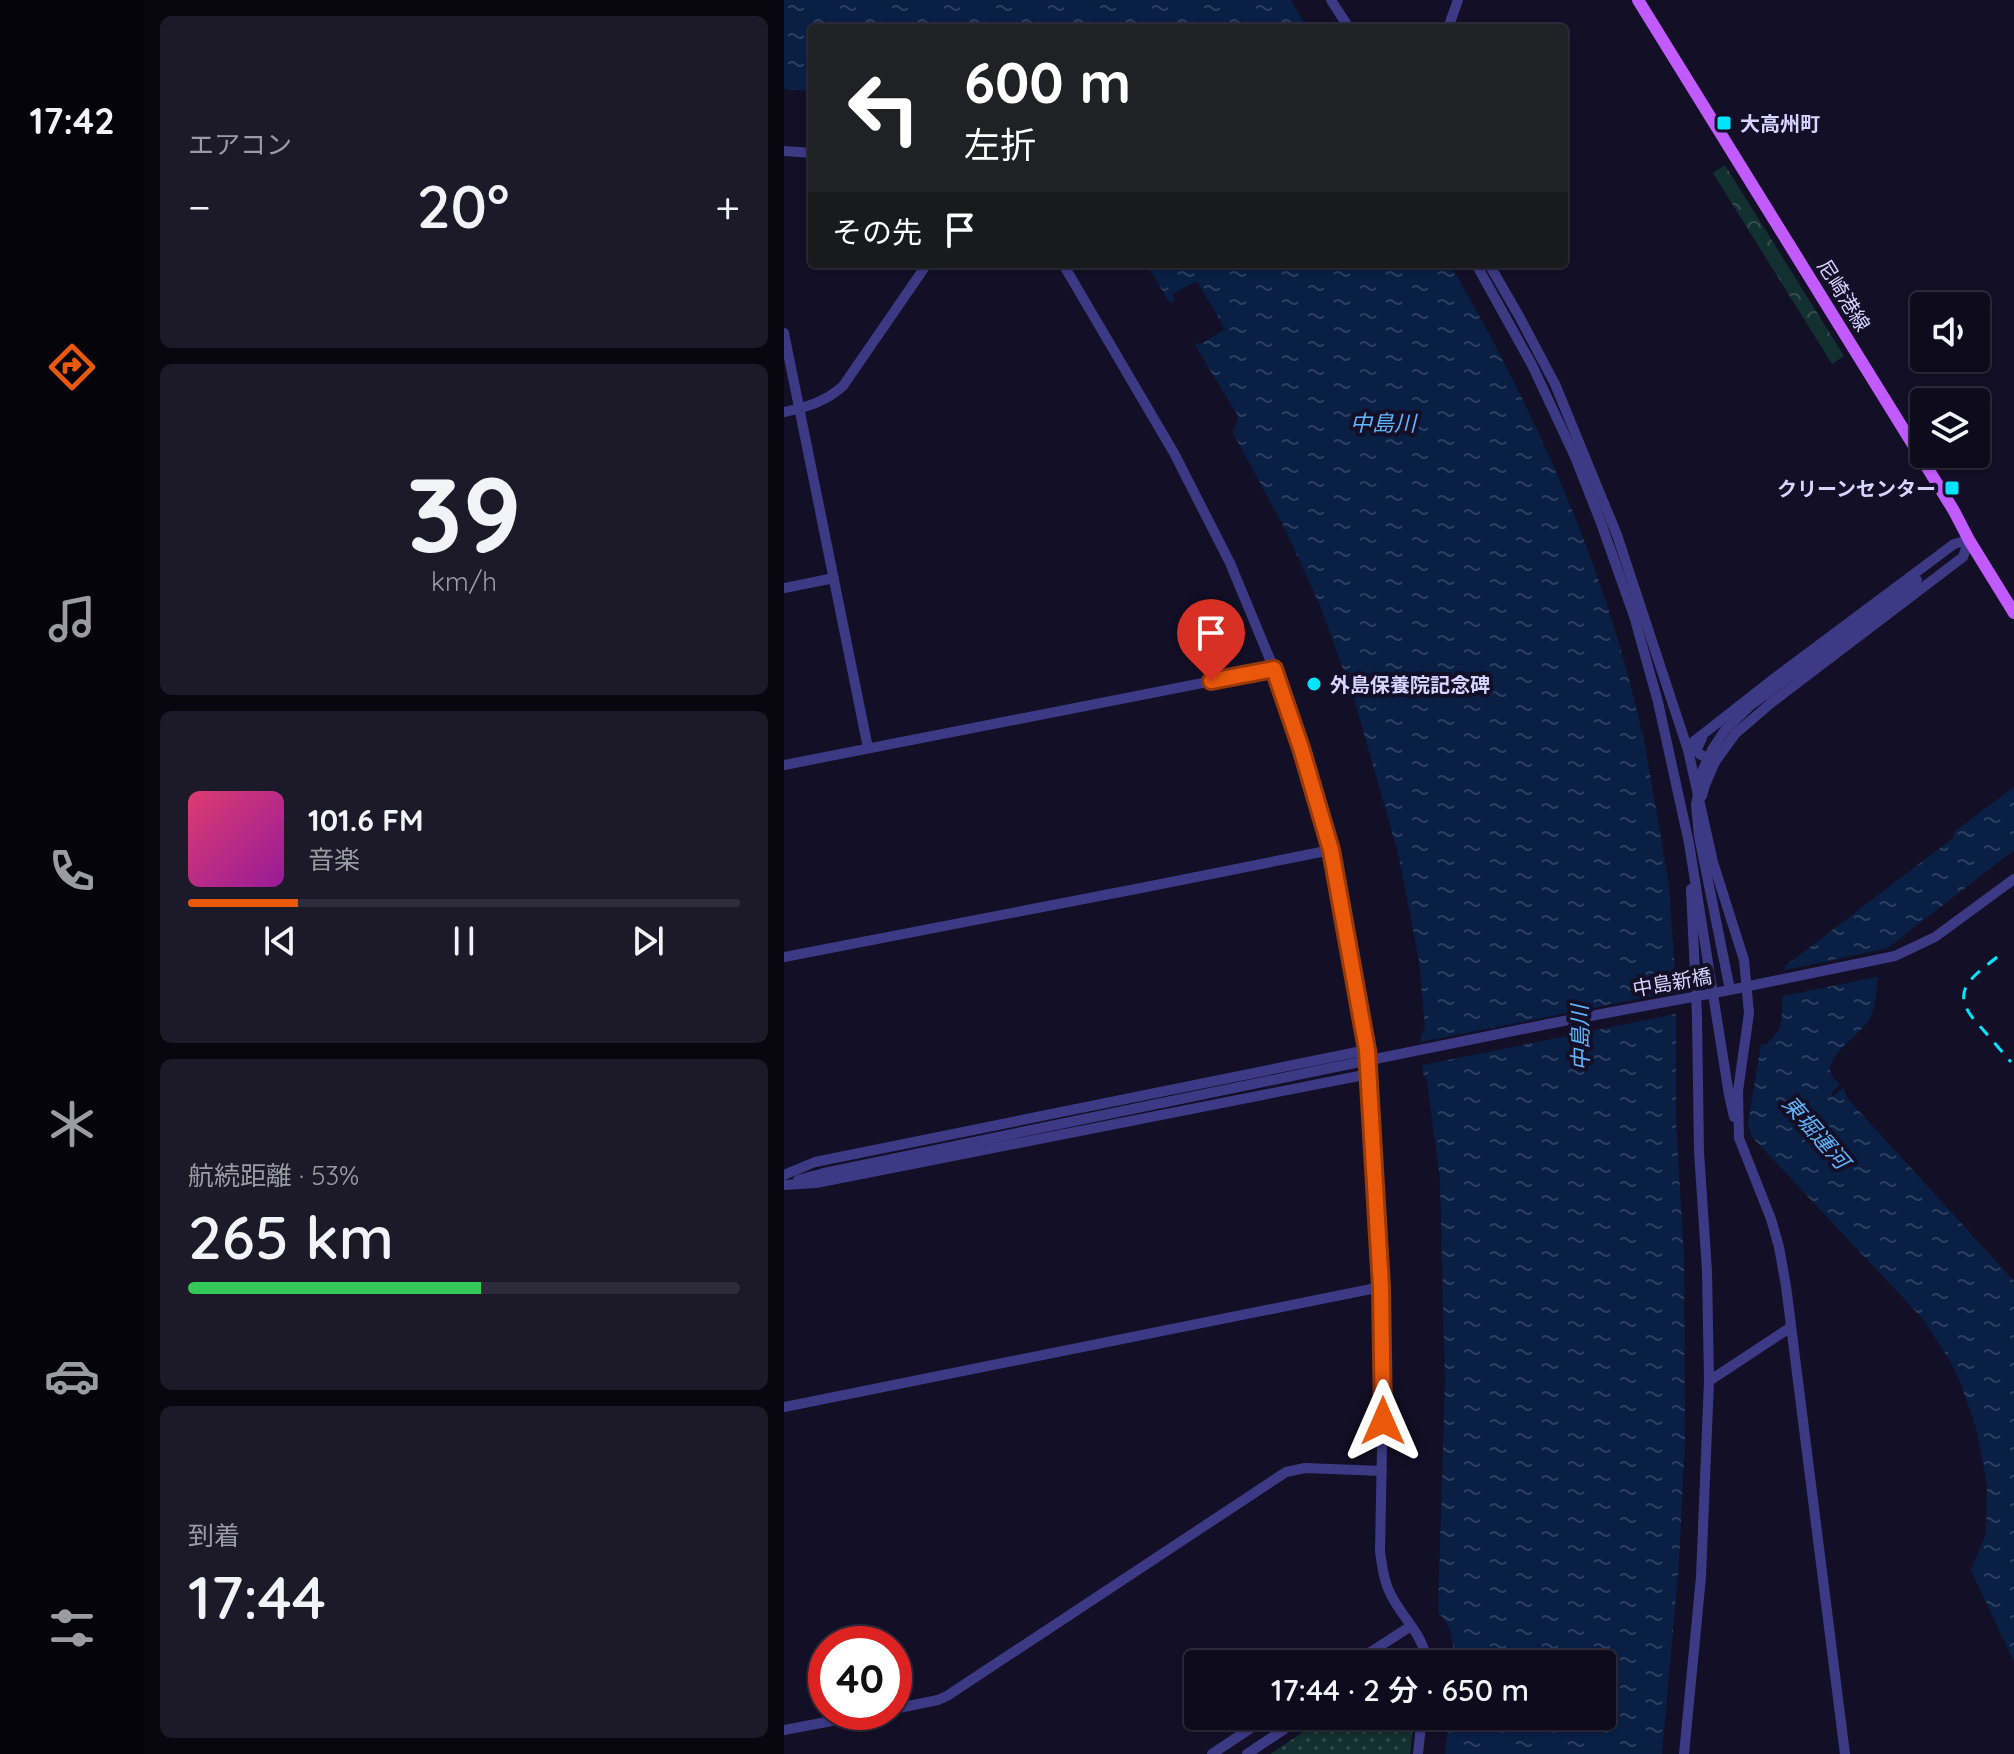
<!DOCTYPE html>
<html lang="ja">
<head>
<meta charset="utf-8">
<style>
  body { margin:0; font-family:Quicksand,"Noto Sans JP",sans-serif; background:#1c1929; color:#f1f3f6; height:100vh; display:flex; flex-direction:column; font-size:30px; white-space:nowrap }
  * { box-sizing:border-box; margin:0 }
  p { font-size:26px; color:#9b9ba3 }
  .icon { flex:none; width:44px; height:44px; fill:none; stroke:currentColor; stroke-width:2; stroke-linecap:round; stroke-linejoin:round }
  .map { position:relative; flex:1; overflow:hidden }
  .side { display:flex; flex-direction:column; gap:16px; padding:16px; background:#08060f; width:640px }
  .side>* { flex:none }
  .hud { position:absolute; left:24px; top:24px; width:760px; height:244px; border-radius:8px; box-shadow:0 2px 6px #0004,0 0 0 2px #2e2b3b; background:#202124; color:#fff; overflow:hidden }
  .buttons { position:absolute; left:1126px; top:292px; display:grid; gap:16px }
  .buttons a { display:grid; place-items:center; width:80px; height:80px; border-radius:8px; background:#0e0b1c; box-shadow:0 2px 6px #0004,0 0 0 2px #2e2b3b; font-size:40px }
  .speed { position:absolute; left:24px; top:1626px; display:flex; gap:16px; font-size:40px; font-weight:700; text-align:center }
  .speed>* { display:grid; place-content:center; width:104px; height:104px; border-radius:50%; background:#0e0b1c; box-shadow:0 2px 6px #0004,0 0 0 2px #2e2b3b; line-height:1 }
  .speed .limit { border:12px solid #d22; background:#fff; color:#111 }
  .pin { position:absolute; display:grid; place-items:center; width:68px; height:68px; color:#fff; margin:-82px -34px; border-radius:50% 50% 50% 0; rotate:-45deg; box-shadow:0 0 8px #0007 }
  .pin .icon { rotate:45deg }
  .me { position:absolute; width:88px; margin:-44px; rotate:0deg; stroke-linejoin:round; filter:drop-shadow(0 0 6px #0008) }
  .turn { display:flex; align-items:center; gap:28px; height:168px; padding:0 24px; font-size:36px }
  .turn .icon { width:104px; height:104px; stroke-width:2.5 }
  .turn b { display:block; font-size:56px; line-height:68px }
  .then { display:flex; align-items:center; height:76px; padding:0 24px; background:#0003; gap:16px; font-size:30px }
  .big { font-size:60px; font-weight:600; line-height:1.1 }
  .side .tile { flex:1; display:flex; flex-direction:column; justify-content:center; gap:12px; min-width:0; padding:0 28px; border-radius:12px; background:#1c1929 }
  .side .dial { align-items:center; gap:0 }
  .dial b { font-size:104px; line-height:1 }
  .song { display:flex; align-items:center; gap:24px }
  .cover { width:96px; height:96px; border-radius:12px; background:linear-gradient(135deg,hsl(340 70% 55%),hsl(300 70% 35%)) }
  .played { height:8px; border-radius:4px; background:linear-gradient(90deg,#ea580c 20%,#2e2b3b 20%) }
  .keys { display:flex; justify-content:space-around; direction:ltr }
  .heat { display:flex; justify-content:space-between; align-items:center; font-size:44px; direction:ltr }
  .charge { height:12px; border-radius:6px; background:linear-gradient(90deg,#34c759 53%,#2e2b3b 0) }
  .trip { position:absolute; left:400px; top:1650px; width:432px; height:80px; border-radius:8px; background:#0e0b1c; box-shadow:0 2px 6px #0004,0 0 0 2px #2e2b3b; font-weight:600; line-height:80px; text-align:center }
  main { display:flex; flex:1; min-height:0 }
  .menu { display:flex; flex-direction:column; width:144px; justify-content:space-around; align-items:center; background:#06040b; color:#9b9ba3 }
  .menu .icon { width:56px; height:56px }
  .menu .active { color:#ea580c }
  .menu b { font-size:36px; color:#f1f3f6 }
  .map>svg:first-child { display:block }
  .forest { fill:url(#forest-crowns) }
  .park { fill:url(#park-dots) }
  .water { fill:url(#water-ripples) }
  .pier { fill:#130f26 }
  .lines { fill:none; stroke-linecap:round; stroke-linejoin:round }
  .minor { stroke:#3d3a85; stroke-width:10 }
  .major { stroke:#c25bff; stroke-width:12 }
  .rail { stroke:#00e5ff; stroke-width:3; stroke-dasharray:12 10; stroke-linecap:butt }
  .minor-bridge { stroke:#3d3a85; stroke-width:10 }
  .route-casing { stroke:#983908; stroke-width:20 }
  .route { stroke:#ea580c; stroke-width:14 }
  .poi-dot { fill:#00e5ff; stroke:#130f26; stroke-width:3 }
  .labels { text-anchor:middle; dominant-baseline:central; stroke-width:8; stroke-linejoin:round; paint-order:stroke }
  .poi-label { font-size:20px; font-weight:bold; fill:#d9d4ff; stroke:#130f26; text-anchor:start }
  .street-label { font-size:20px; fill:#d9d4ff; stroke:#130f26 }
  .water-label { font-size:22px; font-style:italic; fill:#62b6ff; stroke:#130f26 }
</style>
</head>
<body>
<main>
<nav class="menu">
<b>17:42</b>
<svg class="icon active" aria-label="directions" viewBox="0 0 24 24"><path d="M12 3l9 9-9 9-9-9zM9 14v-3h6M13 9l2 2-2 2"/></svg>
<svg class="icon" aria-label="music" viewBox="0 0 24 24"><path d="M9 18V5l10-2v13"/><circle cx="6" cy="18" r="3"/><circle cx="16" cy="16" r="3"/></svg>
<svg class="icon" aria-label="phone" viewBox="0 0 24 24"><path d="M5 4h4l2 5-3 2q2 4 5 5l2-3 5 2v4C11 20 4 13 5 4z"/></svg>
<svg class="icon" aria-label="climate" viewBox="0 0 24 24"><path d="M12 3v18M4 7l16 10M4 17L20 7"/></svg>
<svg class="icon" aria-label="car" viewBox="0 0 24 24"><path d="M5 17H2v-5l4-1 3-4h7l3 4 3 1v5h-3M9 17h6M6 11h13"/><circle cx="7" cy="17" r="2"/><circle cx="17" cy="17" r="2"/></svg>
<svg class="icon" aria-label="filters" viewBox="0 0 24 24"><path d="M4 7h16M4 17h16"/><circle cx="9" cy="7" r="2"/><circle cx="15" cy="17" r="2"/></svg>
</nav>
<section class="side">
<div class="tile"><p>エアコン</p>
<div class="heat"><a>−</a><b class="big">20°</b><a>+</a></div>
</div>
<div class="tile dial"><b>39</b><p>km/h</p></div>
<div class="tile">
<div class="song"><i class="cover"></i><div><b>101.6 FM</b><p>音楽</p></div></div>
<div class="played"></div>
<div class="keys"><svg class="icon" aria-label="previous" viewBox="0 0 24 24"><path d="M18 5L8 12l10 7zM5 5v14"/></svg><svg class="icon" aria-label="pause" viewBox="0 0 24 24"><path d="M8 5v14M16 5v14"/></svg><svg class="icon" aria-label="next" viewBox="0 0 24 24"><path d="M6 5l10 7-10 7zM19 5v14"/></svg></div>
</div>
<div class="tile"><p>航続距離 · 53%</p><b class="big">265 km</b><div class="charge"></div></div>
<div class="tile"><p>到着</p><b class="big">17:44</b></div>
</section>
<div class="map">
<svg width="1230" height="1754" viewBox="0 0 1230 1754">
  <defs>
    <pattern id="forest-crowns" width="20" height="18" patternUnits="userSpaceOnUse" patternTransform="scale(2)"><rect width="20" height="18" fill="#12302f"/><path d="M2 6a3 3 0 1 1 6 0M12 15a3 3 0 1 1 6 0" fill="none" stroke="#344d4e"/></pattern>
    <pattern id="park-dots" width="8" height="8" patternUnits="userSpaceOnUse" patternTransform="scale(2)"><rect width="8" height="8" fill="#12302f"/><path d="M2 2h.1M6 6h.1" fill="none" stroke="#344d4e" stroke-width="1.8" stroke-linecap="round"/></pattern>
    <pattern id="water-ripples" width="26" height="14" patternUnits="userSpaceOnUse" patternTransform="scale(2)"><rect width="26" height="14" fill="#0a1f44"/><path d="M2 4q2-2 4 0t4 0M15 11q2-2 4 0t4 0" fill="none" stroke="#2d3f60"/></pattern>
  </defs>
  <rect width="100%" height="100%" fill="#130f26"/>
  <!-- forest -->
  <path class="forest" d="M941 165 1060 356 1048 364 929 173Z"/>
  <!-- park -->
  <path class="park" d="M544 1716H630L626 1754H486Z"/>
  <!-- water -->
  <g class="water">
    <path d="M0 0H507L523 28H28V91L0 89Z"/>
    <path d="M362 264H666C751 410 821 566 858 732L856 733H859L885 885 892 988V1121L900 1257 901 1439 895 1563 878 1754H661L665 1716H818V1664H669C670 1646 669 1625 654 1613L661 1381 656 1180 643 1081 639 1073 635 1042 641 1027 635 960 614 853 570 699 535 603 499 525 448 431 451 429 454 416 411 345 414 342 415 345 441 329 413 281 388 294 391 301 386 303Z"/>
    <path d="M1230 787V850L1096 954C1093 972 1094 999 1087 1016 1080 1033 1044 1053 1046 1070 1047 1076 1052 1080 1056 1085L1048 1092 1047 1097 1059 1088 1064 1099 1230 1281V1662L1187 1570 1202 1534 1203 1485 1192 1428 1177 1384 1166 1361 1139 1319 968 1137 964 1124 977 1044 981 1045C1000 1029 998 1022 998 999 997 988 1000 977 1001 966L1169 838 1171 831Z"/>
  </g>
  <!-- pier -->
  <g class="pier">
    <path d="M1109 947 1098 959 1097 976 994 997 997 971Z"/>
    <path d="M896 991V1013L634 1066 631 1043Z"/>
  </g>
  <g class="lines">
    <!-- minor -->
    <g class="minor">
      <path d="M547 0 565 28"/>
      <path d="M664 28 674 0"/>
      <path d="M0 151 28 153"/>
      <path d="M279 264 390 453 446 563 490 669 517 748 547 850 580 1035 585 1074 597 1287 599 1396 596 1551C598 1566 600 1582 607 1595 619 1619 641 1636 643 1664"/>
      <path d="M692 264 748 365 791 457 817 523 850 616 874 702 905 843 945 1095 950 1117"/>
      <path d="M705 264 735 316 771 384 833 535 904 750 929 862 960 960 965 1013 954 1091 955 1138 987 1219 995 1247 1002 1286 1061 1754"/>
      <path d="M0 333 84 748"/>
      <path d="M0 412C23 407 41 402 59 386L143 264"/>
      <path d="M0 588 50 578"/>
      <path d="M1065 633 1133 580"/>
      <path d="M918 738 912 751C918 757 924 759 931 754"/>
      <path d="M904 750 909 742 992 677 1170 544 1185 540"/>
      <path d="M0 765 490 669"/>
      <path d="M918 796 921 785 931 762 951 734 987 703 1179 557 1185 540"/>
      <path d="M0 957 357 888 547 850"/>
      <path d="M0 1175 31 1162 583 1050"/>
      <path d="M14 1180 40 1173 532 1071"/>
      <path d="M0 1185 32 1183 585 1074"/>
      <path d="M925 1381 1007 1327"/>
      <path d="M0 1407 597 1287"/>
      <path d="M568 1664 627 1626"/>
      <path d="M110 1709 154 1700 163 1696 502 1472 521 1468 598 1471"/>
      <path d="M0 1730 95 1712"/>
      <path d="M428 1754 485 1716"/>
      <path d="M463 1754 520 1716"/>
      <path d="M634 1754 638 1716"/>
      <path d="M900 1754 917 1577 925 1381 923 1271 915 1152 913 1016 907 889"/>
    </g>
    <!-- major -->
    <path class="major" d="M854 0 1170 511 1185 540 1230 613"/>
    <!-- rail -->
    <path class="rail" d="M1213 957C1192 975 1166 988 1188 1017L1227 1062"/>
    <!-- minor-bridge -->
    <g class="minor-bridge">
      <path d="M946 990 915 836 912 805 918 772 928 750 941 730 967 705 1065 633"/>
      <path d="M532 1071 769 1023 946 990 1111 956 1151 937 1230 879"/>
    </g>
  </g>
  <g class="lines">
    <defs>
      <path id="route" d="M427 681 490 669 517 748 547 850 583 1050 597 1287 599 1421"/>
    </defs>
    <!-- route casing -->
    <use href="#route" class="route-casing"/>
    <!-- route -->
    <use href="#route" class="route"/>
  </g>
  <!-- markers -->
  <g class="poi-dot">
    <rect x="932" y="115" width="16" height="16" rx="4"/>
    <rect x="1160" y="480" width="16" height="16" rx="4"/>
    <circle cx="530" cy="684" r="8"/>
  </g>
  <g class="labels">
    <!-- poi labels -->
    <g class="poi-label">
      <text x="956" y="123">大高州町</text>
      <text x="1152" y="488" text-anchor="end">クリーンセンター</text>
      <text x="546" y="684">外島保養院記念碑</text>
    </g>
    <!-- street labels -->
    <g class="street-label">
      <text transform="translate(1060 295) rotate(58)">尼崎港線</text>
      <text transform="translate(888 982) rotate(-10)">中島新橋</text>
    </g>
    <!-- water labels -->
    <g class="water-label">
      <text x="599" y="423">中島川</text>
      <text transform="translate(796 1038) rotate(-91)">中島川</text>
      <text transform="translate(1032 1132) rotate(49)">東堀運河</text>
    </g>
  </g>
</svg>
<div class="buttons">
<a><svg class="icon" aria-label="sound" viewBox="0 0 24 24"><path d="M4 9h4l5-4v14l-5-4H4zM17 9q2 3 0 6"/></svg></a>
<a><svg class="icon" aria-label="layers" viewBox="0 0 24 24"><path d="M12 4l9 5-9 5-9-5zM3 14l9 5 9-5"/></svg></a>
</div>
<div class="speed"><div class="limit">40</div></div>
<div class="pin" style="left:427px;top:681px;background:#d93025"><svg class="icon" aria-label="arrive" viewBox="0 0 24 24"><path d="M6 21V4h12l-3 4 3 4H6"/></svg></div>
<svg class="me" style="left:599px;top:1421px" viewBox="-20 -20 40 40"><path d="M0-17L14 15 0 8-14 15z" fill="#ea580c" stroke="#fff" stroke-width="4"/></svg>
<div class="trip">17:44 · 2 分 · 650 m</div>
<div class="hud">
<div class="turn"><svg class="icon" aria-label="left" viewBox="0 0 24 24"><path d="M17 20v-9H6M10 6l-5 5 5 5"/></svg><div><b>600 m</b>左折</div></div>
<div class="then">その先<svg class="icon" aria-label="arrive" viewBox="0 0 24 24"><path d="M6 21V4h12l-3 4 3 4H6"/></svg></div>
</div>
</div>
</main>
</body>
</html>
